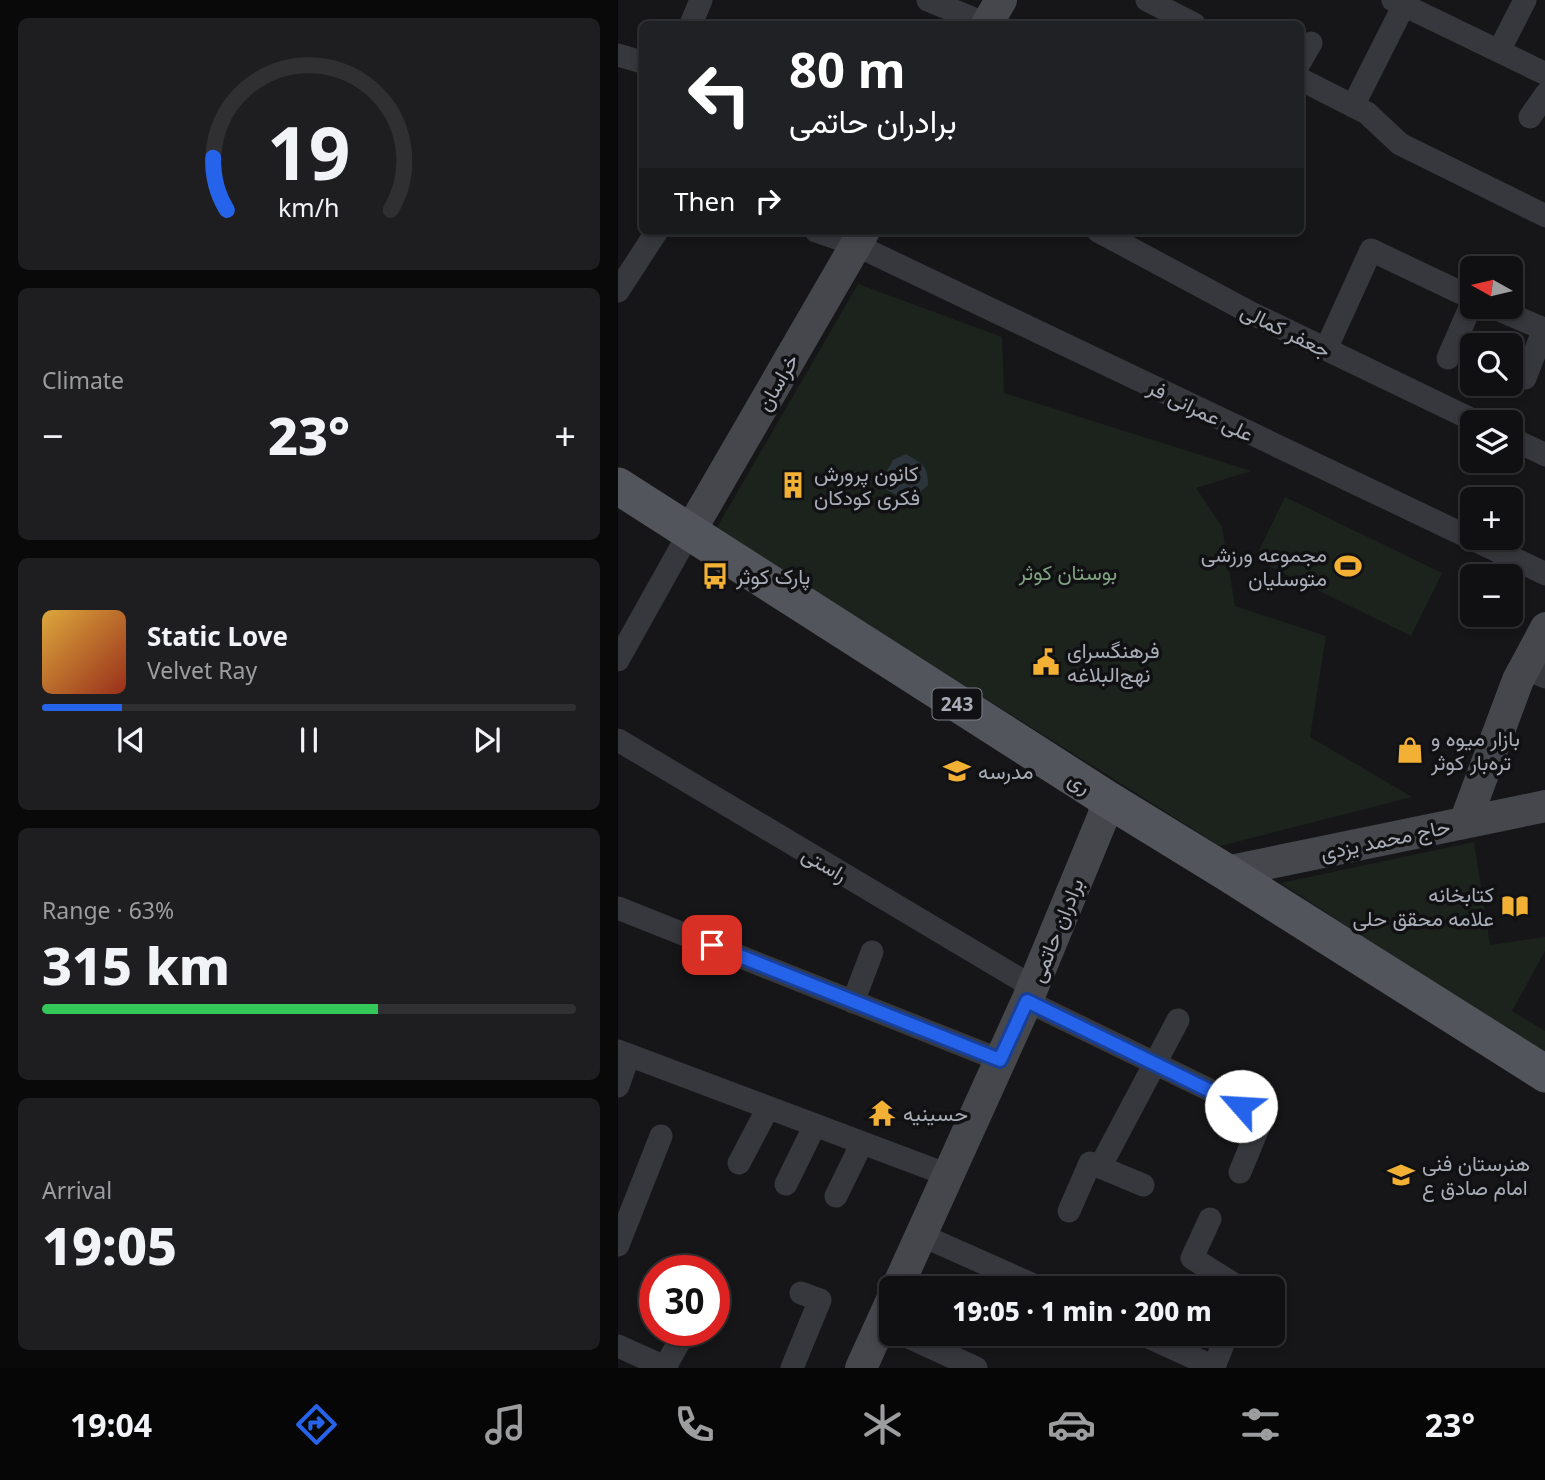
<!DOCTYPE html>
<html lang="en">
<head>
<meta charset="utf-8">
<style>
  body { margin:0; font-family:"Noto Sans",Vazirmatn,sans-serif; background:#1e1e20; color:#f1f3f6; height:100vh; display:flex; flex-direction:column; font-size:26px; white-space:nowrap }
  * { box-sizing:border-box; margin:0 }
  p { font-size:23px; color:#9c9d9f }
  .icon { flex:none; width:38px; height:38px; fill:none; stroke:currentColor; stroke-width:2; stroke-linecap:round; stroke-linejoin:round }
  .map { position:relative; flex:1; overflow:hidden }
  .details { display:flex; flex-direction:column; gap:18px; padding:18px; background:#09090a; width:618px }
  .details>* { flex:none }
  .top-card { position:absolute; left:21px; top:21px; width:665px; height:214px; border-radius:10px; box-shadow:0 4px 10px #0003,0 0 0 2px #303032; background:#202124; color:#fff; overflow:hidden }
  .needle { width:46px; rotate:278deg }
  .fabs { position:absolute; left:842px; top:256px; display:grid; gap:14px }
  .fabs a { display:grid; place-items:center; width:63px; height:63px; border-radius:10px; background:#101012; box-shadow:0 4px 10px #0003,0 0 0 2px #303032; font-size:35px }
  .speed { position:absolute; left:21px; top:1255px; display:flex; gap:14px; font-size:35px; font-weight:700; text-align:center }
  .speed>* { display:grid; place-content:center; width:91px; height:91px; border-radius:50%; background:#101012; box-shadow:0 4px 10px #0003,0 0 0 2px #303032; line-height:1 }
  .speed .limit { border:10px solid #d22; background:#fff; color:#111 }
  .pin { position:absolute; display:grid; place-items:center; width:60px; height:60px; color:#fff; margin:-30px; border-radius:14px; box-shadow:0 4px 10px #0006 }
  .me { position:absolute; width:77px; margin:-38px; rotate:296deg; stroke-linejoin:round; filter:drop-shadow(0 0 5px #0008) }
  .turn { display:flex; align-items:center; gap:24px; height:147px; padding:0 35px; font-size:32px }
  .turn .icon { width:91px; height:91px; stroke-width:2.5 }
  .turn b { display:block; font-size:49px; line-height:60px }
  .then { display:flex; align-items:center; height:66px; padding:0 35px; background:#0003; gap:14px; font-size:26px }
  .big { font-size:52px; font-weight:800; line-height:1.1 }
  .details .card { flex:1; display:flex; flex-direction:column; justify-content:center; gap:10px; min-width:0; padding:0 24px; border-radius:10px; background:#1e1e20 }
  .details .dial { align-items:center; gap:0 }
  .dial svg { height:182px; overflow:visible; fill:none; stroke:#303032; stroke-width:7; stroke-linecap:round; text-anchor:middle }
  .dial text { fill:#f1f3f6; stroke:none }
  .song { display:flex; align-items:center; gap:21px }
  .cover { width:84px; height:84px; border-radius:10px; background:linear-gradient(135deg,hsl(40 70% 55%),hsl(10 70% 35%)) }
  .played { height:7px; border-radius:4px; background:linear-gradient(90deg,#2563eb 15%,#303032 15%) }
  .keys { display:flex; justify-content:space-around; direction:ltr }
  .heat { display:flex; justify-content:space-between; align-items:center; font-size:38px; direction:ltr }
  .charge { height:10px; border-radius:5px; background:linear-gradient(90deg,#34c759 63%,#303032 0) }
  .trip { position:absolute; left:261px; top:1276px; width:406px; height:70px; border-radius:10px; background:#101012; box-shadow:0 4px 10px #0003,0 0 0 2px #303032; font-weight:800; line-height:70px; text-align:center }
  .menu { display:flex; height:112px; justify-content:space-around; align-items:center; background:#060607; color:#9c9d9f }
  .menu .icon { width:49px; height:49px }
  .menu .selected { color:#2563eb }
  .menu b { font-size:32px; color:#f1f3f6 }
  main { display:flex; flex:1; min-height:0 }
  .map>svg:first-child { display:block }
  .green { fill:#1c231d }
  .water { fill:#2c353c }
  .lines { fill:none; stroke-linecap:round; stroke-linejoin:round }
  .street { stroke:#37383d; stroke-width:23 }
  .secondary { stroke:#45474d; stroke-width:32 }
  .primary { stroke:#53555c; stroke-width:37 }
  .route-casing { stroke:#184099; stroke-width:18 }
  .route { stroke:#2563eb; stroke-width:12 }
  .labels { text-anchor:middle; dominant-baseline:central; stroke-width:7; stroke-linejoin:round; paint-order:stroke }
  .shield { fill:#111113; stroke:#7b7e86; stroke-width:2 }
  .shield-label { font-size:19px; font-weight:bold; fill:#a8adb8 }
  .street-label { font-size:21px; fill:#a8adb8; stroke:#111113 }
  .poi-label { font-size:21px; fill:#a8adb8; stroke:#111113; text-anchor:start }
  .park-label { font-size:21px; fill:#7fa381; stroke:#111113 }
</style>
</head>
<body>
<main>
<section class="details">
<div class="card dial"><svg viewBox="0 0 100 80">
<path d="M14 69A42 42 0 1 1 86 69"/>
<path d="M14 69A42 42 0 0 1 8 46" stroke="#2563eb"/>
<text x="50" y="56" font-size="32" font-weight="700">19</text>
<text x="50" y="72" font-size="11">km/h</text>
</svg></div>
<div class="card"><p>Climate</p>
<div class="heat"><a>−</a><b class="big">23°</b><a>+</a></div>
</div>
<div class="card">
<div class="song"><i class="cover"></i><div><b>Static Love</b><p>Velvet Ray</p></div></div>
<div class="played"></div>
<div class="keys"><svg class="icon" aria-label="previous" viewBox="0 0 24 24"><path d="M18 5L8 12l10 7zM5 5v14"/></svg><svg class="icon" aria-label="pause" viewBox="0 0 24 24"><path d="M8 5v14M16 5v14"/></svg><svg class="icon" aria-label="next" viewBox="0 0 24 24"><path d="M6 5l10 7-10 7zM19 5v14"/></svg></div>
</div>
<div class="card"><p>Range · 63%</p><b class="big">315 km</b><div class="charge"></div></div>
<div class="card"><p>Arrival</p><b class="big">19:05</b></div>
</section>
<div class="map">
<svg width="928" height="1368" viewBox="0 0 928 1368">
  <rect width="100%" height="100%" fill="#161618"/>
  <!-- green -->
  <g class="green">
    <path d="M240 284 384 337 386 393 633 471 578 488 604 527 617 606 708 636 692 737 794 797 602 846 98 529Z"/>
    <path d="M667 497 824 573 793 636 637 559Z"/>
    <path d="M856 842 872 945 927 937V951L894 1011 927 1031V1055L663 883Z"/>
  </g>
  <!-- water -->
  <path class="water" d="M288 454C304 464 310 465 310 485 291 502 289 502 268 489L266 476 275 460Z"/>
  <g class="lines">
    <!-- street -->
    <g class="street">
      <path d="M310 0 368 24"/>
      <path d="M529 0 576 24"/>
      <path d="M775 0 928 74"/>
      <path d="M73 24 83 0"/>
      <path d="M881 51 907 0"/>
      <path d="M0 55 24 62"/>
      <path d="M682 62 693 43"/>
      <path d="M682 79 749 113 782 144 928 216"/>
      <path d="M735 106 786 5"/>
      <path d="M912 117 928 94"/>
      <path d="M198 231 238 245 928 574"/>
      <path d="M480 231 631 312 859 422"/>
      <path d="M0 291 39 231"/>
      <path d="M872 306 928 330"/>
      <path d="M708 349 753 250 854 298"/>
      <path d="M830 358 854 303"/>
      <path d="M907 378 926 329"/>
      <path d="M892 438 928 455"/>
      <path d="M0 660 71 533"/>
      <path d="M906 668 928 677"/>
      <path d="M0 740 415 987"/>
      <path d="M0 908 382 1060"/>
      <path d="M409 1001 645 1116 622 1172"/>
      <path d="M235 1002 254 952"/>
      <path d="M0 1051 330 1175"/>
      <path d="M0 1086 11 1055"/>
      <path d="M121 1163 150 1108"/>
      <path d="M168 1184 197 1125"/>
      <path d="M525 1185 482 1167 560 1020"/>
      <path d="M218 1196 244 1143"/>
      <path d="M451 1211 472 1163 482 1167"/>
      <path d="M592 1219 574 1258 622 1288"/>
      <path d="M303 1235 422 1288"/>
      <path d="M0 1245 43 1136"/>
      <path d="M284 1334 358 1368"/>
      <path d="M524 1334 596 1367 609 1334"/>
      <path d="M0 1346 49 1368"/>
      <path d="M47 1367 68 1330"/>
      <path d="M174 1368 202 1300 183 1293"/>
    </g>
    <!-- secondary -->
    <g class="secondary">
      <path d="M369 24 383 0"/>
      <path d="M71 533 246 231"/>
      <path d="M847 822 900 680 928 628"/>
      <path d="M608 872 928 806"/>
      <path d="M279 1288 409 1001 485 817 489 799"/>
      <path d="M243 1368 273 1302"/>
    </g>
    <!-- primary -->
    <path class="primary" d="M0 486 489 799 608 872 928 1074"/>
  </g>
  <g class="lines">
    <defs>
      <path id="route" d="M94 945 382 1060 409 1001 623 1106"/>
    </defs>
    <!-- route casing -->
    <use href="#route" class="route-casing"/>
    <!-- route -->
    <use href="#route" class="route"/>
  </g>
  <!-- icons -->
  <defs>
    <symbol id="building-bare" viewBox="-9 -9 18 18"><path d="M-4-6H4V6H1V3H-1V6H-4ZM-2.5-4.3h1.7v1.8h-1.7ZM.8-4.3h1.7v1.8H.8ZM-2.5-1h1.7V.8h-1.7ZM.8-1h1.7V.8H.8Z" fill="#f2b134" stroke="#111113" stroke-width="2.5" paint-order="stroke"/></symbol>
    <symbol id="stadium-bare" viewBox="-9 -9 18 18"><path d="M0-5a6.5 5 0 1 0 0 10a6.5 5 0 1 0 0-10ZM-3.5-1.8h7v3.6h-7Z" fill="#f2b134" stroke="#111113" stroke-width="2.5" paint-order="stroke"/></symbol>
    <symbol id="bus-bare" viewBox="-9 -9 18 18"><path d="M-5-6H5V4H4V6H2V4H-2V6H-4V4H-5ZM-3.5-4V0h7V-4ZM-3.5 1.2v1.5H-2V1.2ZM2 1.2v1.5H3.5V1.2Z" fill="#f2b134" stroke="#111113" stroke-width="2.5" paint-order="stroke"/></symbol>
    <symbol id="civic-bare" viewBox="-9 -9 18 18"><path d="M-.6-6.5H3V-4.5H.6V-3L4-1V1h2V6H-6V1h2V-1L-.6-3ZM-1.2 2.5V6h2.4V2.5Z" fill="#f2b134" stroke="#111113" stroke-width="2.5" paint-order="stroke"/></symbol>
    <symbol id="shop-bare" viewBox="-9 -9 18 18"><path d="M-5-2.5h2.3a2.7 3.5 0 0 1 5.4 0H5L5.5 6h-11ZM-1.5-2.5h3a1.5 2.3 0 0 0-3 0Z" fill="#f2b134" stroke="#111113" stroke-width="2.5" paint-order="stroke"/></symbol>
    <symbol id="school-bare" viewBox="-9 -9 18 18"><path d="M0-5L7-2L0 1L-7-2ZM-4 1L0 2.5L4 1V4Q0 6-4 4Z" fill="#f2b134" stroke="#111113" stroke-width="2.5" paint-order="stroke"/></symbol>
    <symbol id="library-bare" viewBox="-9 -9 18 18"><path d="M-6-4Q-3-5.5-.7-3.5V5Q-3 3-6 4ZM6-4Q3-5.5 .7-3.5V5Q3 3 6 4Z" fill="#f2b134" stroke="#111113" stroke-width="2.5" paint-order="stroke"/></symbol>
    <symbol id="temple-bare" viewBox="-9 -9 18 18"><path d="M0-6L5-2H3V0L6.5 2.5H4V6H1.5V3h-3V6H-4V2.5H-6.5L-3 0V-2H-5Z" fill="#f2b134" stroke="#111113" stroke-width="2.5" paint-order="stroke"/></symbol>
  </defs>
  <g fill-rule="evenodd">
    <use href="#building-bare" x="156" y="466" width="38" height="38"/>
    <use href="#stadium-bare" x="711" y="547" width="38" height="38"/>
    <use href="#bus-bare" x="78" y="557" width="38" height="38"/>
    <use href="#civic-bare" x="409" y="643" width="38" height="38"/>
    <use href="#shop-bare" x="773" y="731" width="38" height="38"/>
    <use href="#school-bare" x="320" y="752" width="38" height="38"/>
    <use href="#library-bare" x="878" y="887" width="38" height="38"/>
    <use href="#temple-bare" x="245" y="1094" width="38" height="38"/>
    <use href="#school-bare" x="764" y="1156" width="38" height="38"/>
  </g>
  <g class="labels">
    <!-- shield labels -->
    <rect class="shield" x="314.5" y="688.5" width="49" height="31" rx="5"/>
    <g class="shield-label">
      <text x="339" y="704">243</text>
    </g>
    <!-- street labels -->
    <g class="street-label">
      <text transform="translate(668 330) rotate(26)">جعفر کمالی</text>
      <text transform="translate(159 382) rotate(-60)">خراسان</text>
      <text transform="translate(583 410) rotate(26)">علی عمرانی فر</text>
      <text transform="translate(462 782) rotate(32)">ری</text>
      <text transform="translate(767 839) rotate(-12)">حاج محمد یزدی</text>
      <text transform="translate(207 864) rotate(31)">راستی</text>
      <text transform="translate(438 930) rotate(-68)">برادران حاتمی</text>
    </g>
    <!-- poi labels -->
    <g class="poi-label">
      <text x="196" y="473">کانون پرورش<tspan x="196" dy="24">فکری کودکان</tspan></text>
      <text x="709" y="554" text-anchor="end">مجموعه ورزشی<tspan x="709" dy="24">متوسلیان</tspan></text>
      <text x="118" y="576">پارک کوثر</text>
      <text x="449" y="650">فرهنگسرای<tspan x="449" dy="24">نهج‌البلاغه</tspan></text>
      <text x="813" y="738">بازار میوه و<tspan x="813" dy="24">تره‌بار کوثر</tspan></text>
      <text x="360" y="771">مدرسه</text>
      <text x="876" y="894" text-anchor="end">کتابخانه<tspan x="876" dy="24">علامه محقق حلی</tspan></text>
      <text x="285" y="1113">حسینیه</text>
      <text x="804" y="1163">هنرستان فنی<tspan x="804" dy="24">امام صادق ع</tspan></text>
    </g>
    <!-- park labels -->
    <g class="park-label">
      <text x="450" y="572">بوستان کوثر</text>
    </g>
  </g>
</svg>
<div class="fabs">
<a><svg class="needle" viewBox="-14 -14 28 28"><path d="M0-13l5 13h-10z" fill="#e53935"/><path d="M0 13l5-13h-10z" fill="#9c9d9f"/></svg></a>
<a><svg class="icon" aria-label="search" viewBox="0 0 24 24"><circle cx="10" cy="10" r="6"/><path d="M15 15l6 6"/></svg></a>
<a><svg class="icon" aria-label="layers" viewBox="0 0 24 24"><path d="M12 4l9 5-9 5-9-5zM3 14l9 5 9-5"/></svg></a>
<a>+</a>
<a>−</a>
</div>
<div class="speed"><div class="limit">30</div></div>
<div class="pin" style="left:94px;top:945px;background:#d93025"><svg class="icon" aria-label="arrive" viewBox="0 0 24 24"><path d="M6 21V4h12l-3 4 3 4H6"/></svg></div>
<svg class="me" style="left:623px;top:1106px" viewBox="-20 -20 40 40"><circle r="19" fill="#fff"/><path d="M0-13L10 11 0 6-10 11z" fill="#2563eb"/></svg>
<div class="trip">19:05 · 1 min · 200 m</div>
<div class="top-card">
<div class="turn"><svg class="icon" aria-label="left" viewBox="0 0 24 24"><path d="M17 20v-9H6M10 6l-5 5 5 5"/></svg><div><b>80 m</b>برادران حاتمی</div></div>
<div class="then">Then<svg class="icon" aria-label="right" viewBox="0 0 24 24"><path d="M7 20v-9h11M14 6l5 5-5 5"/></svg></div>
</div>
</div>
</main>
<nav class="menu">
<b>19:04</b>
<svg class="icon selected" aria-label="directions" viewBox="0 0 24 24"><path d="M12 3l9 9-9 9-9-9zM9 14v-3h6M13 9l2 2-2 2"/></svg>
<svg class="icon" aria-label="music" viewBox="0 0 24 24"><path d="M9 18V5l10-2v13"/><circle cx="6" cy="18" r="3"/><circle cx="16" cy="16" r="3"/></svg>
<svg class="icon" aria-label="phone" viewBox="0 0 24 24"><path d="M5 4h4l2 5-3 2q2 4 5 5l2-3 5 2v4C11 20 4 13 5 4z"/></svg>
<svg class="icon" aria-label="climate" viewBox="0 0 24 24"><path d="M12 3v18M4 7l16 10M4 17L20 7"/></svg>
<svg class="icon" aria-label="car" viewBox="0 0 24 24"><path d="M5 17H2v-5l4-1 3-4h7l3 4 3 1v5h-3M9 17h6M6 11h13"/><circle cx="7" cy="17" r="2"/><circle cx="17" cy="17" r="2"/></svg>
<svg class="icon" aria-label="filters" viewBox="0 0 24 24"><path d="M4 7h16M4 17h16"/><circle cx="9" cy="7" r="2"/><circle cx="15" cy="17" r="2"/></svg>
<b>23°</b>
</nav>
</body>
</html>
